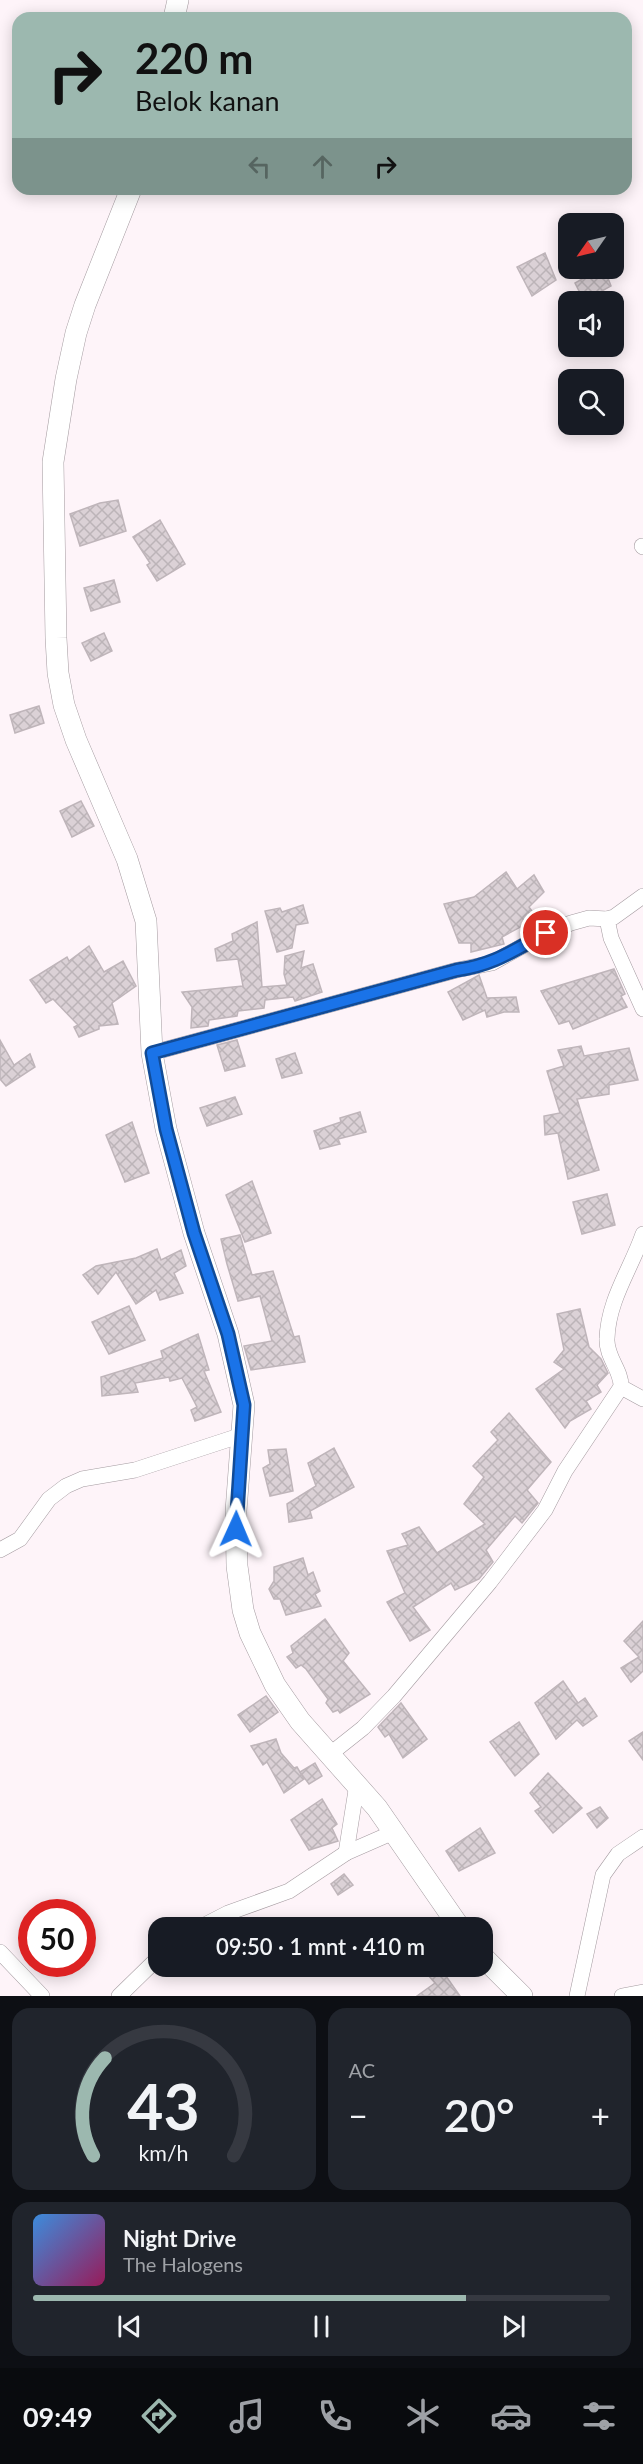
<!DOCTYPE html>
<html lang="id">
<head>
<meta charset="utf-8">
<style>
  body { margin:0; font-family:Lato,sans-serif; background:#20242c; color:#f1f3f6; height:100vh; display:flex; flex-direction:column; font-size:22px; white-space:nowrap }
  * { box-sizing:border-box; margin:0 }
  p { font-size:20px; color:#9ea1a6 }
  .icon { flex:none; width:33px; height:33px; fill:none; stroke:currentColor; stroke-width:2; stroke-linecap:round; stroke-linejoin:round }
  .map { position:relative; height:1996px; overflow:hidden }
  .side { display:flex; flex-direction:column; gap:12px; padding:12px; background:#0d0f14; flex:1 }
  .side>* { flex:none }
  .top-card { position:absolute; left:12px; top:12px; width:620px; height:183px; border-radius:18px; box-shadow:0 3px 15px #0003; background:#9cb8af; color:#111; overflow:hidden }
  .needle { width:39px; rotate:236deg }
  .fabs { position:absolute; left:558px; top:213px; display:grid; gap:12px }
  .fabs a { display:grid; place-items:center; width:66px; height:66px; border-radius:12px; background:#171b24; box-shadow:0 3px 15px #0003; font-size:30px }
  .speed { position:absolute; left:18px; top:1899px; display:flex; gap:12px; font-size:30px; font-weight:700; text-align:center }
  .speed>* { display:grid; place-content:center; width:78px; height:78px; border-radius:50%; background:#171b24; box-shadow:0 3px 15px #0003; line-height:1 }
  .speed .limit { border:9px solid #d22; background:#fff; color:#111 }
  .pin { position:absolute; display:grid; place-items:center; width:51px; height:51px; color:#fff; margin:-26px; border:3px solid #fff; border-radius:50%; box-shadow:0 2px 6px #0007 }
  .me { position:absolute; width:66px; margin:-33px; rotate:1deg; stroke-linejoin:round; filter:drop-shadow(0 0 4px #0008) }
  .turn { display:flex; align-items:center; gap:21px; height:126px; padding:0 24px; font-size:27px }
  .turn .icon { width:78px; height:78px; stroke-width:2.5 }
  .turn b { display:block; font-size:42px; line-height:51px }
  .lanes { display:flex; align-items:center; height:57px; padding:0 24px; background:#0003; justify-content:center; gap:30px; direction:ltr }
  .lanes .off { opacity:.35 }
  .big { font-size:45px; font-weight:600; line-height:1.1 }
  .side .widget { flex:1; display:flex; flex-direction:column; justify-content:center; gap:9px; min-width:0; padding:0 21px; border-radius:18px; background:#20242c }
  .side .dial { align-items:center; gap:0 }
  .dial svg { height:156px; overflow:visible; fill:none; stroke:#363941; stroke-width:7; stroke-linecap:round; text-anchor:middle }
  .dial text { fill:#f1f3f6; stroke:none }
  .song { display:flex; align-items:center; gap:18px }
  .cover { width:72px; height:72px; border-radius:9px; background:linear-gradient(135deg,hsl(210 70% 55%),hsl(330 70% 35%)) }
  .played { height:6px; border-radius:3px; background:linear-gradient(90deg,#9cb8af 75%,#363941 75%) }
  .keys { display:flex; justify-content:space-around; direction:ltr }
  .heat { display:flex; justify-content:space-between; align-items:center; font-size:33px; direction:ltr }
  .side .tiles { flex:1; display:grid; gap:12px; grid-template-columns:1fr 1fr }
  .widget:last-child { grid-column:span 2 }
  .trip { position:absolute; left:148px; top:1917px; width:345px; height:60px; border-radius:18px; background:#171b24; box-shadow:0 3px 15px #0003; font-weight:600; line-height:60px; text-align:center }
  .tabs { display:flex; height:96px; justify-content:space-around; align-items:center; background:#090b0e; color:#9ea1a6 }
  .tabs .icon { width:42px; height:42px }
  .tabs .current { color:#9cb8af }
  .tabs b { font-size:27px; color:#f1f3f6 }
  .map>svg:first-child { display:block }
  .building { fill:url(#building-cross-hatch); stroke:#bfb5ba; stroke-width:1.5 }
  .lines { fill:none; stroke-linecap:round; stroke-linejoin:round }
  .street-casing { stroke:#a49ba0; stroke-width:16 }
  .secondary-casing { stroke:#a49ba0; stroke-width:22 }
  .street { stroke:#fff; stroke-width:15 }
  .secondary { stroke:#fff; stroke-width:21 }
  .route-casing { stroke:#114b97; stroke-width:15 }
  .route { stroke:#1a73e8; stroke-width:10 }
</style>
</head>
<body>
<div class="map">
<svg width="643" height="1996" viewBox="0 0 643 1996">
  <defs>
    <pattern id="building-cross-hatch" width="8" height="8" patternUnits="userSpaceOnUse" patternTransform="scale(1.5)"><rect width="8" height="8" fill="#dbd1d6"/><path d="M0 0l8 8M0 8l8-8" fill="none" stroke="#bcb4b8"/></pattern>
  </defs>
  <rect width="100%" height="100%" fill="#fef4f9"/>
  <!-- building -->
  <g class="building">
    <path d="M545 253 556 280 532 296 517 267Z"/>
    <path d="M601 268H604L611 286 584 301 575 283Z"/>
    <path d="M118 500 126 531 80 546 70 514 100 503Z"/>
    <path d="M160 520 185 564 157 581 147 565 150 563 133 537Z"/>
    <path d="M114 580 120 602 91 611 84 588Z"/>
    <path d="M104 633 112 651 91 661 82 643Z"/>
    <path d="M39 706 44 723 15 733 10 715Z"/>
    <path d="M81 801 94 826 72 837 60 811Z"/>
    <path d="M506 872 517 889 534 875 544 892 529 907 537 918 502 937 504 944 471 952V943H459L444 904 474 897Z"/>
    <path d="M303 905 308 923 296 925 292 948 277 952 265 911 280 908 282 912Z"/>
    <path d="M257 922 262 987 287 985 284 974 285 956 304 951 301 968 313 964 322 992 295 1001 293 997 265 1000 264 1008 238 1011 237 1016 209 1020 208 1026 191 1028 192 1007 182 992 243 986 238 959 217 961 215 949 233 941 232 934Z"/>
    <path d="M89 946 104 972 123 961 136 986 112 1003 118 1024 99 1026V1029L79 1037 74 1027 78 1025 53 999 46 1003 30 980 67 957 69 961Z"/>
    <path d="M614 969 625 994 621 996 627 1007 573 1029 569 1021 559 1024 541 991Z"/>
    <path d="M479 975 487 998 516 997 519 1012H504L487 1017 485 1010 463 1020 448 992Z"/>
    <path d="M0 1040 14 1065 30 1054 35 1067 6 1086 0 1079Z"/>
    <path d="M237 1040 245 1066 225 1071 217 1045Z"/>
    <path d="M581 1046 584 1056 629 1048 638 1080 609 1085V1094L577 1099 599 1170 568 1179 558 1133 545 1135 544 1116 560 1113 547 1071 564 1066 558 1050Z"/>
    <path d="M295 1053 302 1073 282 1078 276 1059Z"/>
    <path d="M235 1097 242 1114 207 1126 200 1108Z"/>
    <path d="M360 1112 366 1132 338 1139 340 1144 320 1149 314 1131 341 1122 340 1118Z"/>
    <path d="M132 1122 149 1173 125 1182 106 1135Z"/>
    <path d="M252 1181 271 1233 245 1242 226 1195Z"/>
    <path d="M607 1194 615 1225 582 1234 573 1202Z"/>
    <path d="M240 1235 252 1275 273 1271 294 1337 299 1336 305 1362 251 1370 244 1346 272 1341 260 1296 238 1301 227 1264 221 1239Z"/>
    <path d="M157 1249 161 1260 181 1250 186 1266 174 1273 183 1293 160 1300 156 1290 136 1304 116 1272 98 1294 83 1275 96 1266 136 1258Z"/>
    <path d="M129 1306 145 1340 109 1354 92 1322Z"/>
    <path d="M580 1309 589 1347 601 1359 608 1373 597 1385 601 1392 586 1401 591 1409 570 1421 565 1428 536 1389 564 1369 554 1362 564 1350 557 1314Z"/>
    <path d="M198 1334 209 1370 204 1371 221 1412 195 1421 191 1410 197 1407 182 1378 170 1381 169 1377 135 1383 138 1392 102 1396 101 1377 163 1358 161 1351Z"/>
    <path d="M509 1413 551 1462 527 1490 538 1503 522 1523 515 1516 486 1550 493 1562 479 1579 455 1590 451 1583 413 1607 430 1630 410 1641 387 1602 405 1593 387 1551 408 1545 402 1534 419 1527 437 1553 485 1524 464 1504 484 1477 473 1466 498 1440 491 1432Z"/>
    <path d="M334 1448 354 1487 310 1511 312 1518 289 1522 287 1504 316 1486 308 1463Z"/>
    <path d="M286 1449 293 1491 270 1496 263 1468 270 1464 268 1450Z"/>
    <path d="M303 1558 308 1575 313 1572 320 1591 315 1594 321 1606 286 1615 280 1599H274L269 1589 274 1581V1567Z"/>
    <path d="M325 1619 349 1653 343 1661 370 1694 340 1713 338 1710 333 1712 326 1703 328 1699 306 1669 301 1665 296 1668 287 1657 293 1653 291 1646Z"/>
    <path d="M643 1621V1671L631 1682 621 1668 639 1657 624 1641Z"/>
    <path d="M563 1681 578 1703 585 1698 597 1716 583 1726 577 1720 556 1739 535 1703Z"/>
    <path d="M266 1696 278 1712 250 1732 238 1715Z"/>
    <path d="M401 1703 427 1739 403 1758 389 1734 385 1737 378 1727Z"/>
    <path d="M519 1722 539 1754 515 1776 490 1742Z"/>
    <path d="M643 1732V1760L629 1741Z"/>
    <path d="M276 1739 281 1753 294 1768 297 1767 304 1779 284 1793 267 1762 263 1765 251 1746Z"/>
    <path d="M315 1763 322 1776 309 1784 300 1772Z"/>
    <path d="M548 1773 582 1808 553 1833 535 1811 541 1807 530 1793Z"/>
    <path d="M322 1799 337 1824 332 1828 338 1841 309 1850 291 1820Z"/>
    <path d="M600 1807 608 1818 597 1828 587 1814Z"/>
    <path d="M480 1828 495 1853 459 1871 446 1851Z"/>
    <path d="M344 1874 353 1885 338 1895 331 1884Z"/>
    <path d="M420 1966H439L460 1996H417L435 1983Z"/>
  </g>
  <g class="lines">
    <defs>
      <g id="street">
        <path d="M642 546 643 547"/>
        <path d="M643 896 614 917 607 919 611 938 643 1009"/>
        <path d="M152 1053 457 970 492 963 546 933 571 923 589 918 607 919"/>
        <path d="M621 1387 643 1399"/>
        <path d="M0 1550 20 1539 49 1499 66 1486 82 1479 135 1470 242 1435"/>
        <path d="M329 1755 363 1728 394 1696 490 1582 545 1510 565 1471 621 1387C622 1371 606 1357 607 1339 608 1300 631 1269 643 1234"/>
        <path d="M346 1853 357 1784"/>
        <path d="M199 1928 228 1913 289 1891 346 1853 394 1832"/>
        <path d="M0 1952 42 1996"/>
        <path d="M119 1996 159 1957"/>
        <path d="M577 1996 603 1875 618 1854 643 1837"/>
        <path d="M622 1996 643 1992"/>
      </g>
      <g id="secondary">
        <path d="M174 18 178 0"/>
        <path d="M131 189 85 305 76 333 66 379 53 462 56 638 58 673 64 705 76 740 127 859 146 921 152 1053 166 1129 194 1233 228 1334 244 1405 236 1511 237 1566 243 1610 250 1633 275 1685 300 1721 377 1808 460 1928"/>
        <path d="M483 1957 522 1996"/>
      </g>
    </defs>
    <!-- street casing -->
    <use href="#street" class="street-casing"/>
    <!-- secondary casing -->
    <use href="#secondary" class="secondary-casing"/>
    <!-- street -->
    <use href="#street" class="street"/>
    <!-- secondary -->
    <use href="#secondary" class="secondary"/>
  </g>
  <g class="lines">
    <defs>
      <path id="route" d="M236 1529 244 1405 228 1334 194 1233 166 1129 152 1053 457 970C494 965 514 950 546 933"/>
    </defs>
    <!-- route casing -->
    <use href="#route" class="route-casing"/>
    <!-- route -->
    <use href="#route" class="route"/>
  </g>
</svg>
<div class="fabs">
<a><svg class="needle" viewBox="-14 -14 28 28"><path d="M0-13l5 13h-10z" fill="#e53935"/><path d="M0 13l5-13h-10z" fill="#9ea1a6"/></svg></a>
<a><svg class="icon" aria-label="sound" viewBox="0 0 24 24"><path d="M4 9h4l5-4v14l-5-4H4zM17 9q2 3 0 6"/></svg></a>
<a><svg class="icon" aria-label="search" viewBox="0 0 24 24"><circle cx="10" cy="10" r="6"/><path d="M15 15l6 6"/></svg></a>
</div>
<div class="speed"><div class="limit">50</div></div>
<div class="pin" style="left:546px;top:933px;background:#d93025"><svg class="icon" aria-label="arrive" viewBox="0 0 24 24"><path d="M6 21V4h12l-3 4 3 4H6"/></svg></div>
<svg class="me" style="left:236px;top:1529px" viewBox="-20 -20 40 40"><path d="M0-17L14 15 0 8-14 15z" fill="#1a73e8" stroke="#fff" stroke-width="4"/></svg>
<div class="trip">09:50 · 1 mnt · 410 m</div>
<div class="top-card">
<div class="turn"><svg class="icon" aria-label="right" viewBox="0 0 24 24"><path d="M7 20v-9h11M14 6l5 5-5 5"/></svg><div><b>220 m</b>Belok kanan</div></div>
<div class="lanes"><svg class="icon off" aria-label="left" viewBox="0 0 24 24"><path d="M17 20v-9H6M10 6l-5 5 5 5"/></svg><svg class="icon off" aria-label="ahead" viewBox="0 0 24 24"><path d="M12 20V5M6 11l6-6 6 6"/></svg><svg class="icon" aria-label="right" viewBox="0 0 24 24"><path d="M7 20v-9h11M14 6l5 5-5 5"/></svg></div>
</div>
</div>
<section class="side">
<div class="tiles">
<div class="widget dial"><svg viewBox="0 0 100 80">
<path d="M14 69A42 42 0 1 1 86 69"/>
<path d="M14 69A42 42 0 0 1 20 19" stroke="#9cb8af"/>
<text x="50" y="56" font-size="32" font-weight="700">43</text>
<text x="50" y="72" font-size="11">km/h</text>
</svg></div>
<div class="widget"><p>AC</p>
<div class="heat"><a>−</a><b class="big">20°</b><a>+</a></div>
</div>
<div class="widget">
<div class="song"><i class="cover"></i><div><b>Night Drive</b><p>The Halogens</p></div></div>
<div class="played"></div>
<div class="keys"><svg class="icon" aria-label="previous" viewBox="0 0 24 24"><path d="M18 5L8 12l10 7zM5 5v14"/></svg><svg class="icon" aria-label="pause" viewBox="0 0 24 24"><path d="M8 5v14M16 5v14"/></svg><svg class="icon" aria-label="next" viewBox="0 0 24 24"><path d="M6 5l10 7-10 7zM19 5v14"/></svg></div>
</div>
</div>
</section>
<nav class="tabs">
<b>09:49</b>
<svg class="icon current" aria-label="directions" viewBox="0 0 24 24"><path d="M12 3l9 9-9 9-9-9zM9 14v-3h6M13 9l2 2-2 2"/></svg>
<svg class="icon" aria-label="music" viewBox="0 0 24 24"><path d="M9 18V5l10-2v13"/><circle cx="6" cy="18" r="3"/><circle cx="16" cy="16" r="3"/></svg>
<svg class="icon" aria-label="phone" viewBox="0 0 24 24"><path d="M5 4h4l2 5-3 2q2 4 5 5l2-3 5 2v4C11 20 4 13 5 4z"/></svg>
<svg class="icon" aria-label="climate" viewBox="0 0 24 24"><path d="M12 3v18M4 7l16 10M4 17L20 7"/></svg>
<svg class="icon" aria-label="car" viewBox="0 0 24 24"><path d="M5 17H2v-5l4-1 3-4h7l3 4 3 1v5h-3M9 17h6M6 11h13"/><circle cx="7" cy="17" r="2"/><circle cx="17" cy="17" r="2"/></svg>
<svg class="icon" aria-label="filters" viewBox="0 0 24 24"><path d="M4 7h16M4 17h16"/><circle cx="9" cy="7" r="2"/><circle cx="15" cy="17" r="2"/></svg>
</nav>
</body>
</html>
